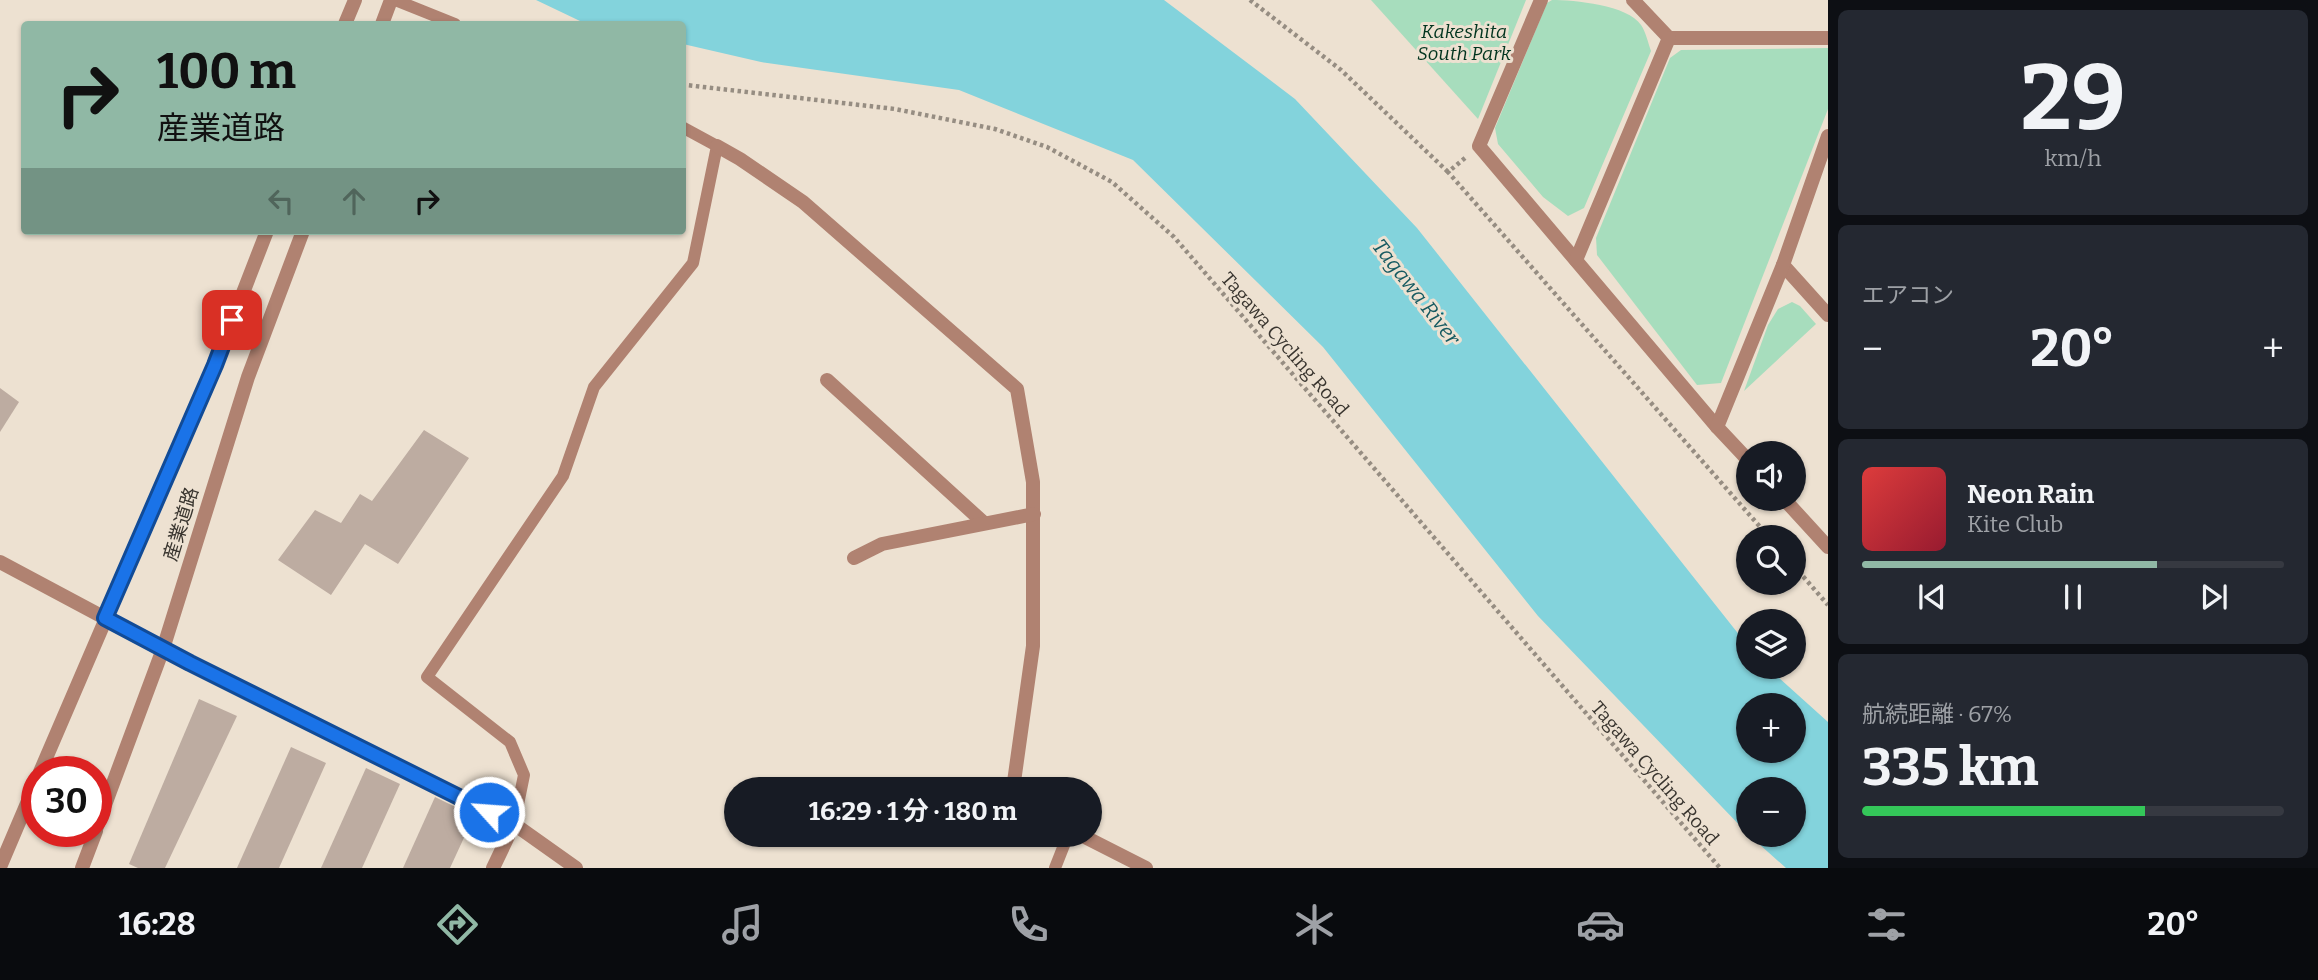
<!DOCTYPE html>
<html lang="ja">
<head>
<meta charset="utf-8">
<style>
  body { margin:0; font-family:Bitter,"Noto Sans JP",serif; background:#242831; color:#f1f3f6; height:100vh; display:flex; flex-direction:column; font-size:26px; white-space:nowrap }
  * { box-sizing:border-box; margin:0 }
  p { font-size:23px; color:#9ea1a6 }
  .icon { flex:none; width:38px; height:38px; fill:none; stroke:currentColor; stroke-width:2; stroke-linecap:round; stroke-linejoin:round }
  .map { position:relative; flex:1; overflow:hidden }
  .panel { display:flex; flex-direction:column; gap:10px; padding:10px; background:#0d0f14; width:490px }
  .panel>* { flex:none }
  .hud { position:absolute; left:21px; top:21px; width:665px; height:214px; border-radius:7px; box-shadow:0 2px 5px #0004; background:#90b8a5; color:#111; overflow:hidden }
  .tools { position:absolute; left:1736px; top:441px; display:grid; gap:14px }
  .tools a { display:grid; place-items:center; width:70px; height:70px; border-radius:50%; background:#171b24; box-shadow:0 2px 5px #0004; font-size:35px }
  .speed { position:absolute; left:21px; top:756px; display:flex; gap:14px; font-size:35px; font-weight:700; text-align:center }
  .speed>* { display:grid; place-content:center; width:91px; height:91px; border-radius:50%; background:#171b24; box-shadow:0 2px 5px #0004; line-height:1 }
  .speed .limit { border:10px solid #d22; background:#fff; color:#111 }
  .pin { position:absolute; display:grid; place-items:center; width:60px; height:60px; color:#fff; margin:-30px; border-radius:14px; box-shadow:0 4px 10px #0006 }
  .me { position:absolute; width:77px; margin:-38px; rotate:296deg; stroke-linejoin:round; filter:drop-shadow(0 0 5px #0008) }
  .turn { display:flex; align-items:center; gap:24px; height:147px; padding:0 21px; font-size:32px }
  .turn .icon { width:91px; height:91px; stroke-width:2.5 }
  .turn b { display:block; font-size:49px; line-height:60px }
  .lanes { display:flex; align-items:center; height:66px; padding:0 21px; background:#0003; justify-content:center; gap:35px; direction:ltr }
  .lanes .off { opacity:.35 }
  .big { font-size:52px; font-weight:700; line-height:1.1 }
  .panel .widget { flex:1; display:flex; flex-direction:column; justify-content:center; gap:10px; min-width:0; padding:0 24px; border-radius:10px; background:#242831 }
  .panel .dial { align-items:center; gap:0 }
  .dial b { font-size:91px; line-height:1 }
  .song { display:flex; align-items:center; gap:21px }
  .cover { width:84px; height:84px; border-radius:10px; background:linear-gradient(135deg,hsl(0 70% 55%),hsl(350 70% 35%)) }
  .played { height:7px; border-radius:4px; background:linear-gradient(90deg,#90b8a5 70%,#363941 70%) }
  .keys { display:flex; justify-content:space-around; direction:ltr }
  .heat { display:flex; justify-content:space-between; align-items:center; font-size:38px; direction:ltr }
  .charge { height:10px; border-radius:5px; background:linear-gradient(90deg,#34c759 67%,#363941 0) }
  .trip { position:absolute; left:724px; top:777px; width:378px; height:70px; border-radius:35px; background:#171b24; box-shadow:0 2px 5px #0004; font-weight:700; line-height:70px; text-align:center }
  .tab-bar { display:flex; height:112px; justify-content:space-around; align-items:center; background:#090b0e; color:#9ea1a6 }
  .tab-bar .icon { width:49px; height:49px }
  .tab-bar .on { color:#90b8a5 }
  .tab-bar b { font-size:32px; color:#f1f3f6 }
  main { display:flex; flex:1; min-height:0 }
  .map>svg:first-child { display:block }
  .green { fill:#a7ddbd }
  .water { fill:#83d3dc; fill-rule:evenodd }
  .building { fill:#bdaca1 }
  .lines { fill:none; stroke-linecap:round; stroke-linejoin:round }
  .path { stroke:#968d82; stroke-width:4.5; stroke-dasharray:3.5 3.5; stroke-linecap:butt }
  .service { stroke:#b08271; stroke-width:12 }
  .minor { stroke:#b08271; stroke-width:14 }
  .tertiary { stroke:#b08271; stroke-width:14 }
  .route-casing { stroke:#114b97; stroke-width:18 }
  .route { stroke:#1a73e8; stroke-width:12 }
  .labels { text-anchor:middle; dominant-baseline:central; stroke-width:6; stroke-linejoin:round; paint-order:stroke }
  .park-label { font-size:19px; font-style:italic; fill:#01341e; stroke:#ede1d1 }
  .street-label { font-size:19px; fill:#39352f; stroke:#ede1d1 }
  .water-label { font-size:21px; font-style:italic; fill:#165a61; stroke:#ede1d1 }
</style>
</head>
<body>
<main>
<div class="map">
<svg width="1828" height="868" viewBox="0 0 1828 868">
  <rect width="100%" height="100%" fill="#ede1d1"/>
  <!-- green -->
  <g class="green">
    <path d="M1371 0H1526L1478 119Z"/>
    <path d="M1552 0C1574 0 1628 5 1641 25 1646 32 1648 43 1651 51L1584 208 1568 216 1543 197 1498 144 1495 128 1547 3Z"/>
    <path d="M1828 48V109L1721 383 1697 385 1597 255 1596 238 1670 58 1681 50Z"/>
    <path d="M1792 302 1800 306 1816 324 1744 391 1768 325 1778 309Z"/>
  </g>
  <!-- water -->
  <path class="water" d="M536 0H1164L1295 99 1417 228 1748 646V667H1767L1828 722V868H1786L1749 835H1794V789H1748V834L1538 616 1323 347 1133 160 959 90 761 62 683 44 682 24H597L580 21ZM1748 705H1794V751H1748Z"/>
  <!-- building -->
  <g class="building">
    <path d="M0 388 19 402 0 432Z"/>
    <path d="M424 430 469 458 398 564 365 544 331 595 278 560 315 510 341 523 360 494 372 501Z"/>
    <path d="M199 699 237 716 165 868H138L129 864Z"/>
    <path d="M291 747 326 763 279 868H237Z"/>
    <path d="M366 768 400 784 362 868H321Z"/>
    <path d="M435 797 474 816 450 868H403Z"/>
  </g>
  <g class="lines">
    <!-- path -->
    <g class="path">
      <path d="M1250 0 1341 70 1448 172"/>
      <path d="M682 86 686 85 895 109 995 129 1047 147 1112 182 1174 237 1720 868"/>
      <path d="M1465 158 1448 172 1769 537"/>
      <path d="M1794 566 1828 605"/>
    </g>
    <!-- service -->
    <g class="service">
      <path d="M395 0 455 24"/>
      <path d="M514 824 524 775 510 742 427 677 563 476 594 387 693 263 717 146 682 127"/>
      <path d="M1055 868 1068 835"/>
    </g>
    <!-- minor -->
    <g class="minor">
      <path d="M1541 0 1479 146 1717 427 1748 460"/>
      <path d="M1633 0 1669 38H1828"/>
      <path d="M717 146 740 159 803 202 1017 389 1033 482V646L1013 789"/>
      <path d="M1576 260 1669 38"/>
      <path d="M1783 265 1828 315"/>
      <path d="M827 380 984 523"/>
      <path d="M1717 427 1783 265 1828 136"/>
      <path d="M1784 499 1828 547"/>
      <path d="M854 558 882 544 1034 514"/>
      <path d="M0 562 163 649 514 824 576 868"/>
      <path d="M1081 835 1146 868"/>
      <path d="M493 868 514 824"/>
    </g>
    <!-- tertiary -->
    <g class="tertiary">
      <path d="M345 24 355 0"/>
      <path d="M382 24 391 0"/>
      <path d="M40 772 215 365 267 231"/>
      <path d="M96 829 163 649 248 377 303 231"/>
      <path d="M0 867 37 780"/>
      <path d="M82 868 96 831"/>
    </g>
  </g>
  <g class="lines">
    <defs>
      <path id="route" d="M232 320 215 365 105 618 190 663 489 812"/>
    </defs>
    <!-- route casing -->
    <use href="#route" class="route-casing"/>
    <!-- route -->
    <use href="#route" class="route"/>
  </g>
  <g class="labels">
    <!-- park labels -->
    <g class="park-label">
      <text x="1464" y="31">Kakeshita<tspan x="1464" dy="22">South Park</tspan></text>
    </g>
    <!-- street labels -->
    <g class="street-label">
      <text transform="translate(1285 344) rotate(49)">Tagawa Cycling Road</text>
      <text transform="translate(181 524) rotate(-73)">産業道路</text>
      <text transform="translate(1655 773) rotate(49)">Tagawa Cycling Road</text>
    </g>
    <!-- water labels -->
    <g class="water-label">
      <text transform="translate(1416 292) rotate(52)">Tagawa River</text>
    </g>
  </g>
</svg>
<div class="tools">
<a><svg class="icon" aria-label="sound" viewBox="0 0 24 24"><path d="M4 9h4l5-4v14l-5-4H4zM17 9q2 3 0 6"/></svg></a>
<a><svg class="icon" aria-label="search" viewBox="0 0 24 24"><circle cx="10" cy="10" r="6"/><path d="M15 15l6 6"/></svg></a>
<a><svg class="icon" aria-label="layers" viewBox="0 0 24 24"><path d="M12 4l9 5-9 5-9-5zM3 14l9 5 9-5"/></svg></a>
<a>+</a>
<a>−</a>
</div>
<div class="speed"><div class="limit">30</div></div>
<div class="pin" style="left:232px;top:320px;background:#d93025"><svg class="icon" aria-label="arrive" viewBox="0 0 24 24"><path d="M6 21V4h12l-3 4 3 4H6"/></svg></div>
<svg class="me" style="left:489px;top:812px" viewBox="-20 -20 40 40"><circle r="17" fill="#1a73e8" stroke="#fff" stroke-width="3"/><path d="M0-11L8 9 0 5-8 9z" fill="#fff"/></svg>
<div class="trip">16:29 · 1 分 · 180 m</div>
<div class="hud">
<div class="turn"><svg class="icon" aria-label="right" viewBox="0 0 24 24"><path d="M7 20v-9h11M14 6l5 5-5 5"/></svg><div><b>100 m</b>産業道路</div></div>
<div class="lanes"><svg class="icon off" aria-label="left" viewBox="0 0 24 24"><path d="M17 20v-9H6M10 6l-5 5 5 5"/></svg><svg class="icon off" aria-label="ahead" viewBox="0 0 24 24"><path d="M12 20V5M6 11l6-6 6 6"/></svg><svg class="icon" aria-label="right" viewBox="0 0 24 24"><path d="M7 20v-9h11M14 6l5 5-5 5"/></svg></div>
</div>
</div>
<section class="panel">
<div class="widget dial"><b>29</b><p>km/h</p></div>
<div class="widget"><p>エアコン</p>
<div class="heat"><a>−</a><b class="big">20°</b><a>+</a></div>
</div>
<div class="widget">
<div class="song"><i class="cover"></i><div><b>Neon Rain</b><p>Kite Club</p></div></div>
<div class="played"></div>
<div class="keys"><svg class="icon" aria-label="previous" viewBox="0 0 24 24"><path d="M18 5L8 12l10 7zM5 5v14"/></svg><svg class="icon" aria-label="pause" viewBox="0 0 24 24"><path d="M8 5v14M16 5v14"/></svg><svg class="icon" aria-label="next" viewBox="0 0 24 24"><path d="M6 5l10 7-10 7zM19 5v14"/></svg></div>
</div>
<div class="widget"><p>航続距離 · 67%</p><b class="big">335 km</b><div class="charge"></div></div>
</section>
</main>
<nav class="tab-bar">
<b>16:28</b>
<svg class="icon on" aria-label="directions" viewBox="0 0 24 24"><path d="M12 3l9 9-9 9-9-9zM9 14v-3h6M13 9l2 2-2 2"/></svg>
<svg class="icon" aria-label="music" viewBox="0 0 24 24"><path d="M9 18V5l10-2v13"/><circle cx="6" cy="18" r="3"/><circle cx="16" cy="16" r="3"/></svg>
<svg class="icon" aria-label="phone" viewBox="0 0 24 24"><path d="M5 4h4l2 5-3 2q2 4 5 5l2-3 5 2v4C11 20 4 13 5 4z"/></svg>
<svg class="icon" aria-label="climate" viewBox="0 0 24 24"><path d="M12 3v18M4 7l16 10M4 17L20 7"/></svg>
<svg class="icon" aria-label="car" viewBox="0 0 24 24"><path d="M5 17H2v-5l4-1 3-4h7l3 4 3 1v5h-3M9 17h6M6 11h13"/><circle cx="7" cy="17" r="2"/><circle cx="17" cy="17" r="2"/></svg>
<svg class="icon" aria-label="filters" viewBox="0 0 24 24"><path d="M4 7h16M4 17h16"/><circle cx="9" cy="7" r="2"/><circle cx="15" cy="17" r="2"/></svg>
<b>20°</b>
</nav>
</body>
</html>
